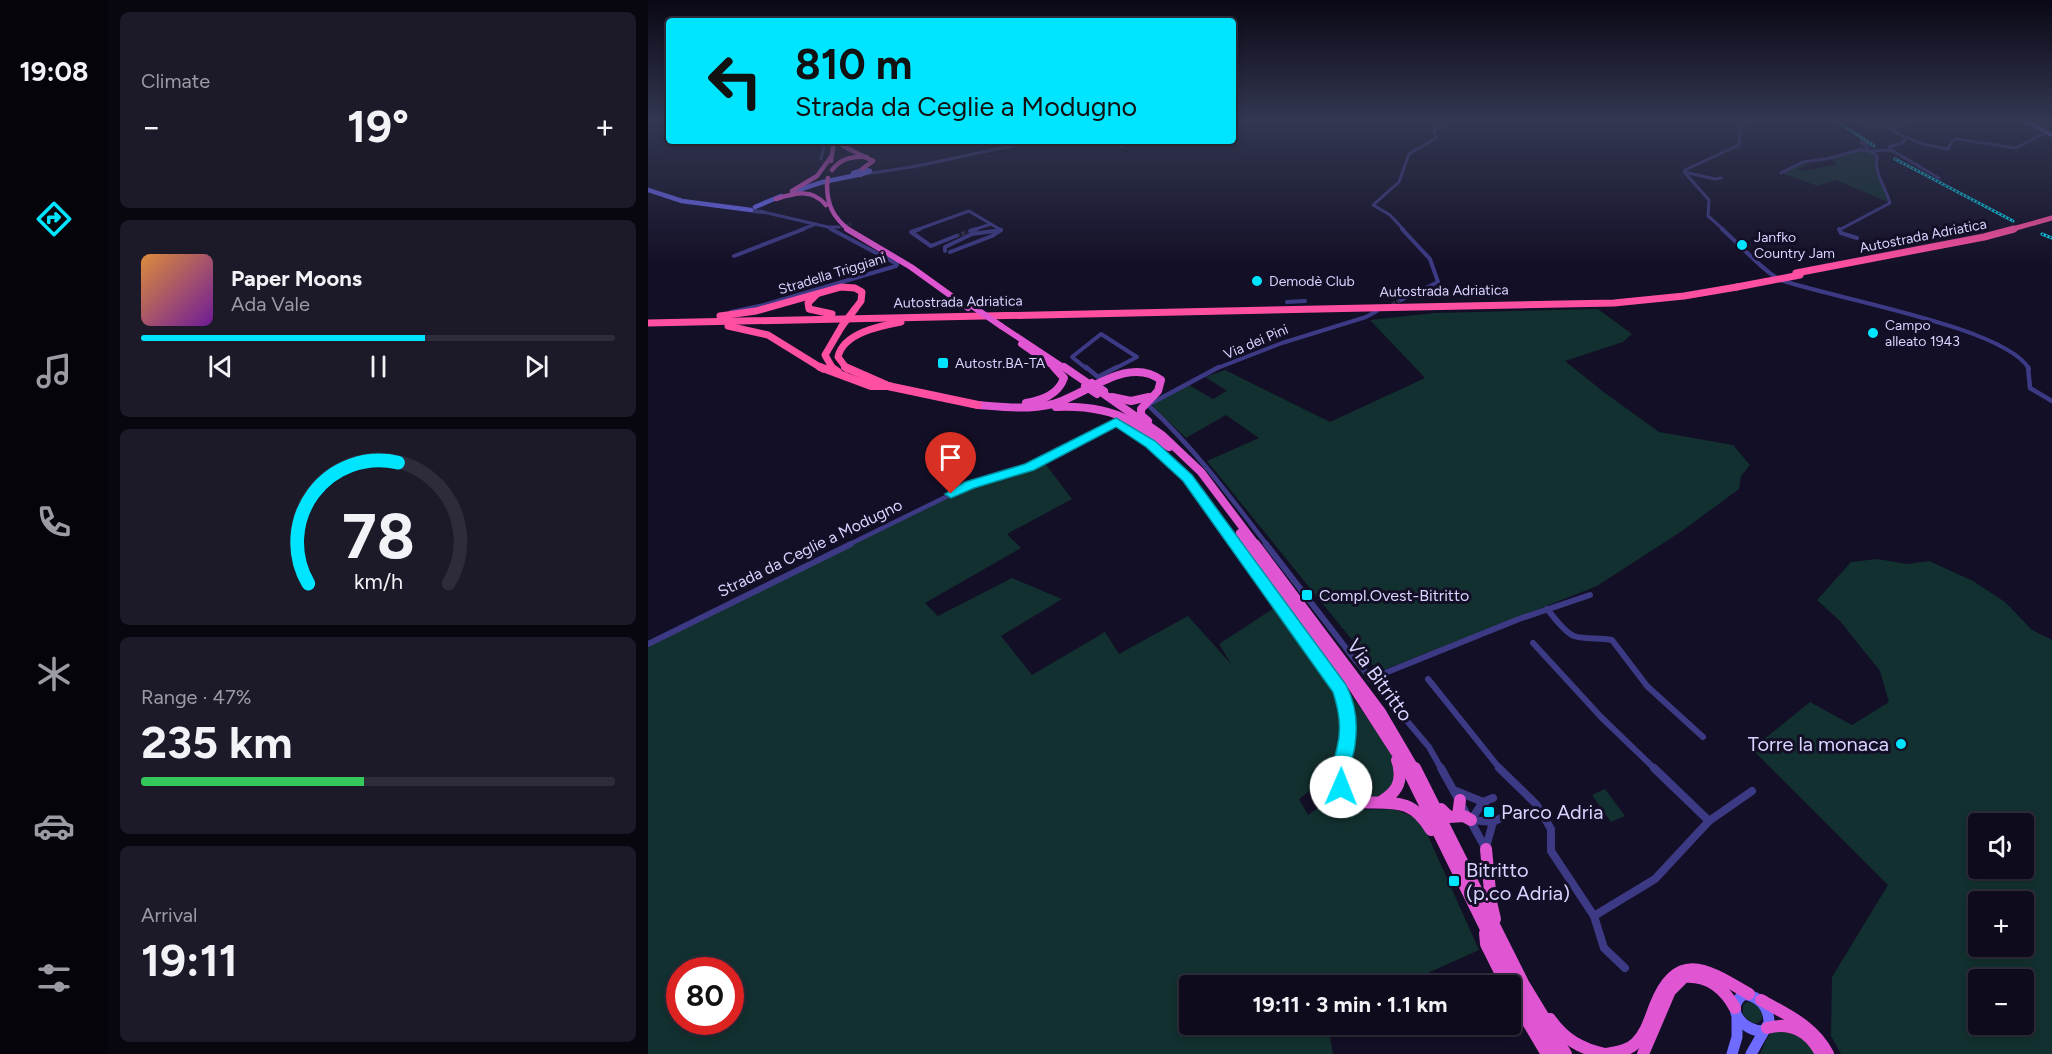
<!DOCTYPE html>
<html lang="en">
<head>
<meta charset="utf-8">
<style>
  body { margin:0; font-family:Figtree,sans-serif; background:#1c1929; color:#f1f3f6; height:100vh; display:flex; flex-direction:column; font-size:22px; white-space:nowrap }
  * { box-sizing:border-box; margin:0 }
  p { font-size:20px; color:#9b9ba3 }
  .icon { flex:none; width:33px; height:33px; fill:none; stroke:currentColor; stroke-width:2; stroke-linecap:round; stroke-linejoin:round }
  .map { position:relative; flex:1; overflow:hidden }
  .panel { display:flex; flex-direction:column; gap:12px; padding:12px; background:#08060f; width:540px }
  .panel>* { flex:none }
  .hud { position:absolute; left:18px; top:18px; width:570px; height:126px; border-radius:6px; box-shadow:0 3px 9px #0003,0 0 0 2px #2e2b3b; background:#00e5ff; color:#111; overflow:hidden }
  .tools { position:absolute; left:1320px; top:813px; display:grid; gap:12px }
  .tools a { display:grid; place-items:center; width:66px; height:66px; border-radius:6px; background:#0e0b1c; box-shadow:0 3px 9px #0003,0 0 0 2px #2e2b3b; font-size:30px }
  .speed { position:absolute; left:18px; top:957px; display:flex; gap:12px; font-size:30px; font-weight:700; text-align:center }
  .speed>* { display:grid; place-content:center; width:78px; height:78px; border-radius:50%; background:#0e0b1c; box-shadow:0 3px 9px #0003,0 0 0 2px #2e2b3b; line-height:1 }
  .speed .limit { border:9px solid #d22; background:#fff; color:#111 }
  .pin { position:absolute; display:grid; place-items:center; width:51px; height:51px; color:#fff; margin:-62px -26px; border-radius:50% 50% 50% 0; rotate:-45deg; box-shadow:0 0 6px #0007 }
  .pin .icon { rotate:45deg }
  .me { position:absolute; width:66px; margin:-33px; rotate:1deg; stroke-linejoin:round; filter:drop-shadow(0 0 4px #0008) }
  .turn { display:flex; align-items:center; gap:21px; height:126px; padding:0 30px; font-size:27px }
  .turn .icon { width:78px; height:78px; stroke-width:2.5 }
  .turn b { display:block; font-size:42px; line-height:51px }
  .big { font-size:45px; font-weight:700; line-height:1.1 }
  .panel .card { flex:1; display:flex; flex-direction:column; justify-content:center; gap:9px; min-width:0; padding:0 21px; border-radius:9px; background:#1c1929 }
  .panel .dial { align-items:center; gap:0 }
  .dial svg { height:156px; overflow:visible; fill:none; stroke:#2e2b3b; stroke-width:7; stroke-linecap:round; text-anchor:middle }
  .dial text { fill:#f1f3f6; stroke:none }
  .song { display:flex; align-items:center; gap:18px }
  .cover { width:72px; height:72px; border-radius:9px; background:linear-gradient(135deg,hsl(30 70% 55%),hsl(280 70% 35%)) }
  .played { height:6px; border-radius:3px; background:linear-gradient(90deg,#00e5ff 60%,#2e2b3b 60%) }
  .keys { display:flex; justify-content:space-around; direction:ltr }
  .heat { display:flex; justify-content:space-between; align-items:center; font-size:33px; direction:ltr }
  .charge { height:9px; border-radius:4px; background:linear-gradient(90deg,#34c759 47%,#2e2b3b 0) }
  .trip { position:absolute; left:531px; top:975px; width:342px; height:60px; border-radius:6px; background:#0e0b1c; box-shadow:0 3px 9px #0003,0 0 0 2px #2e2b3b; font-weight:700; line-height:60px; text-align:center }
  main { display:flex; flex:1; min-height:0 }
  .tabs { display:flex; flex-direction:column; width:108px; justify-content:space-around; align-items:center; background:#06040b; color:#9b9ba3 }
  .tabs .icon { width:42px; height:42px }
  .tabs .current { color:#00e5ff }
  .tabs b { font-size:27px; color:#f1f3f6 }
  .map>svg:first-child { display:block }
  .green { fill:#12302f; fill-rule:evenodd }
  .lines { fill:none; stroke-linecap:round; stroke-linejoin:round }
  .minor-tunnel-far1 { stroke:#312d47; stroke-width:3; stroke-dasharray:3 1.5; stroke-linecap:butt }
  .minor-tunnel { stroke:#312d47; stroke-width:4; stroke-dasharray:4 1.5; stroke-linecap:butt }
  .minor-far4 { stroke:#3d3a85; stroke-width:3 }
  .minor-far3 { stroke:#3d3a85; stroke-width:4 }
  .minor-far2 { stroke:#3d3a85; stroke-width:4.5 }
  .minor-far1 { stroke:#3d3a85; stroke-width:6 }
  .minor { stroke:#3d3a85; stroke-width:8 }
  .tertiary { stroke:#3d3a85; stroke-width:4 }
  .secondary-far1 { stroke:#6f6bff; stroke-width:4.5 }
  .secondary { stroke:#6f6bff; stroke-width:11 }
  .trunk-far4 { stroke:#e055d1; stroke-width:4.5 }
  .trunk-far3 { stroke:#e055d1; stroke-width:6 }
  .trunk-far2 { stroke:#e055d1; stroke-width:8 }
  .trunk-far1 { stroke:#e055d1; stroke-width:10 }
  .trunk { stroke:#e055d1; stroke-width:12 }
  .motorway-far2 { stroke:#ff4fa3; stroke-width:5 }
  .motorway-far1 { stroke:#ff4fa3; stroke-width:7 }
  .motorway { stroke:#ff4fa3; stroke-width:8 }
  .rail-casing { stroke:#00e5ff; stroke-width:3 }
  .rail { stroke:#130f26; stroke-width:1.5; stroke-dasharray:2; stroke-linecap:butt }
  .trunk-bridge-far2 { stroke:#e055d1; stroke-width:4.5 }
  .trunk-bridge-far1 { stroke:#e055d1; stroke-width:6 }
  .trunk-bridge { stroke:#e055d1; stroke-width:8 }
  .motorway-bridge { stroke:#ff4fa3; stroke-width:7 }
  .route { fill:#00e5ff; stroke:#0095a6; stroke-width:1.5 }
  .poi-dot { fill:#00e5ff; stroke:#130f26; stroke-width:2 }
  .labels { text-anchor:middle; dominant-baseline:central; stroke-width:6; stroke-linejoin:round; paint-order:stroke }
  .far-street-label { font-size:14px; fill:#d9d4ff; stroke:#130f26 }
  .far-poi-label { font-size:14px; fill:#d9d4ff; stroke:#130f26; text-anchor:start }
  .street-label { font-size:16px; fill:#d9d4ff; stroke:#130f26 }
  .poi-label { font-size:16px; fill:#d9d4ff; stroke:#130f26; text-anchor:start }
  .near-street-label { font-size:20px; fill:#d9d4ff; stroke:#130f26 }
  .near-poi-label { font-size:20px; fill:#d9d4ff; stroke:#130f26; text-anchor:start }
</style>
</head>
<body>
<main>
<nav class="tabs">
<b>19:08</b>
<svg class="icon current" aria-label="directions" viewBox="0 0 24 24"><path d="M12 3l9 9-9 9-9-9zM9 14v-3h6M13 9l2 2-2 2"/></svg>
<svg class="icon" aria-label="music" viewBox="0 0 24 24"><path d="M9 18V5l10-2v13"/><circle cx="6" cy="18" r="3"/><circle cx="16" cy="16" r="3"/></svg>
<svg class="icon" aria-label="phone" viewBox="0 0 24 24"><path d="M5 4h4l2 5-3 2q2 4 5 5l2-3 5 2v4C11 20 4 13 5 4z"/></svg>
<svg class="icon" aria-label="climate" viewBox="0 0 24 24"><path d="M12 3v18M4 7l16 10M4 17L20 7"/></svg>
<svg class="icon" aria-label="car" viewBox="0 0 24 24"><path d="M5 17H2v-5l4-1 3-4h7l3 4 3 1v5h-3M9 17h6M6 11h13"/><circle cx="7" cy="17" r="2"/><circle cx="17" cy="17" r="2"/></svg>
<svg class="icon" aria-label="filters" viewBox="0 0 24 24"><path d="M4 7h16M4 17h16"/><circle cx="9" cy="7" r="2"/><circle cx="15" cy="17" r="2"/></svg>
</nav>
<section class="panel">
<div class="card"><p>Climate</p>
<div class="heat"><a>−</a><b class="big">19°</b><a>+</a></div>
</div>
<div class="card">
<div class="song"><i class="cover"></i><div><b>Paper Moons</b><p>Ada Vale</p></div></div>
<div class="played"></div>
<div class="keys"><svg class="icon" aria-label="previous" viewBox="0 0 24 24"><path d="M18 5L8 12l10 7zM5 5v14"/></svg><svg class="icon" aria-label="pause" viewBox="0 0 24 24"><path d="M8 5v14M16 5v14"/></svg><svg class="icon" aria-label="next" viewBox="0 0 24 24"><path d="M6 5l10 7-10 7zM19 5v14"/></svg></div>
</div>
<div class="card dial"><svg viewBox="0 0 100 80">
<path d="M14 69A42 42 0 1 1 86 69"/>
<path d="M14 69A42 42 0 0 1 60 7" stroke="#00e5ff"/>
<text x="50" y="56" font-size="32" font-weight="700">78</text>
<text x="50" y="72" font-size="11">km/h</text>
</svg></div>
<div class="card"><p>Range · 47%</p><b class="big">235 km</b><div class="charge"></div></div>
<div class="card"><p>Arrival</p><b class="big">19:11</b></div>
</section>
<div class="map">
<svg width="1404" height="1054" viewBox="0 0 1404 1054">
  <rect width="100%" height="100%" fill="#130f26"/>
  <!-- green -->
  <g class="green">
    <path d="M1219 150 1230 157 1227 169 1237 187 1240 202 1188 180 1170 186 1133 173 1155 163 1161 165 1149 169 1156 171 1190 164 1183 159 1202 153Z"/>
    <path d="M950 309 984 334 975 342 917 361 957 393 1011 432 1085 445 1102 465 1093 476 1091 489 1034 531 949 586 730 672 559 461 611 438 578 415 538 438 505 407 506 404 541 385 565 399 579 391 557 377 577 370 682 422 777 378 722 320 786 313Z"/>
    <path d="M396 462 424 499 359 534 373 548 277 603 290 616 364 578 414 599 353 636 384 675 457 632 471 654 540 616 584 665 571 644 628 607 687 690 693 706 698 732 693 738 683 775 651 799 660 815 690 793 713 810 746 809 773 820 831 950 753 985 542 986V1024L680 1025 685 1054H0V646L322 486ZM32 970H82V1022H32Z"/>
    <path d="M1229 559 1259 564 1281 561 1325 581 1357 602 1384 630 1404 640V1054H1193L1183 1036 1184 977 1240 885 1104 749 1162 702 1204 725 1241 702 1232 671 1192 621 1169 600 1203 562ZM1330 824H1376V868H1330ZM1330 902H1376V946H1330ZM1330 980H1376V1024H1330Z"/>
    <path d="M695 683 743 752 752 781 721 804 699 789 696 767 703 750 707 719Z"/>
    <path d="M957 789 977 816 963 822 944 795Z"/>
    <path d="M1099 1002C1109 1003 1115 1010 1114 1019L1110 1023H1104L1095 1015V1005Z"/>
    <path d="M1127 1029 1154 1036 1170 1054H1112L1119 1038Z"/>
  </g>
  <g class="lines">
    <!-- minor-tunnel-far1 -->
    <path class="minor-tunnel-far1" d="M193 227 203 224"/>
    <!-- minor-tunnel -->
    <g class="minor-tunnel">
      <path d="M308 236 319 232"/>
      <path d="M739 307 753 300"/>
    </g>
    <!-- minor-far4 -->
    <g class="minor-far4">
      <path d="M1211 123 1243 129"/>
      <path d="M1243 130 1264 120"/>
      <path d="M1243 130 1258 138 1255 143 1241 147 1243 150"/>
      <path d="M1258 137 1274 144 1300 149 1304 141 1308 139 1368 148 1399 132"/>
      <path d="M456 141 473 146 487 141"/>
      <path d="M1213 142 1220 147 1218 149"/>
      <path d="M1224 151 1243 150 1291 178"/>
      <path d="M173 159 177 141"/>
      <path d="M1036 172 1067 179 1073 178"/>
      <path d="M1133 173 1155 162 1178 159 1212 150 1222 151 1229 156C1226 173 1237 186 1242 203L1191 230"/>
      <path d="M217 174 264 167 386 141"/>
      <path d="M115 212 180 227H191"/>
      <path d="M180 227 186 230"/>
      <path d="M152 230 168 224"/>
      <path d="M268 230 321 211 353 230"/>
      <path d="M325 230 343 224"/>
      <path d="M349 230H353"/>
      <path d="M756 230 742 215 725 205 751 182 761 154 788 138 786 131 796 124 793 120"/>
      <path d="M1076 230 1060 216 1061 200 1037 173V170L1091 145 1092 128 1102 120"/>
    </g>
    <!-- minor-far3 -->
    <g class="minor-far3">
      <path d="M272 229 263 232 283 246 308 236"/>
      <path d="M1074 229C1087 240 1119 275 1133 280 1183 298 1358 327 1381 369"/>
      <path d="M1191 229 1193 233 1209 238"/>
      <path d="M322 231 329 229"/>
      <path d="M297 251V247L324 234 353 230"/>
      <path d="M302 252 344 236 353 230 351 229"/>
      <path d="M86 256 156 229"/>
      <path d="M753 300 790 282 782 259 754 229"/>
      <path d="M639 302 657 301"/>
      <path d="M83 312 116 305 248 266 249 264 183 229"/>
      <path d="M439 369 424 357 453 334 489 357 466 369"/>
      <path d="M567 369 634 343 718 317 729 311"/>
    </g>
    <!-- minor-far2 -->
    <g class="minor-far2">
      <path d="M438 367 450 377 469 367"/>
      <path d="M571 367 500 405C546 448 581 495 619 545"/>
      <path d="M1380 367 1382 388 1404 401"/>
      <path d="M200 545 322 485 381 467 468 422 502 444 540 478 589 545"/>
    </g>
    <!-- minor-far1 -->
    <g class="minor-far1">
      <path d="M588 544 632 604"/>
      <path d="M618 544 704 656 781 747 794 770"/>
      <path d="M899 609C906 617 916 632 926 636 937 640 952 637 964 640L999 686 1055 737"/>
      <path d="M885 643 953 717 1008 770"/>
      <path d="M0 644 203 544"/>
      <path d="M722 679 871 619 942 595"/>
      <path d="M780 679 853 770"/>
    </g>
    <!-- minor -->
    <g class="minor">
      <path d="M793 768 838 849"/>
      <path d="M851 768 888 804 903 829V851L946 916"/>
      <path d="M808 791 835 802 845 822"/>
      <path d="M823 820 845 822 855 817"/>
      <path d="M823 820 835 802 845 798"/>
      <path d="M1061 821 1104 791"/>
      <path d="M838 847 845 822"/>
      <path d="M977 968 956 948 946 916 1007 879 1061 821 1006 768"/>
    </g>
    <!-- tertiary -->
    <path class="tertiary" d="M105 211 115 212"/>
    <!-- secondary-far1 -->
    <g class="secondary-far1">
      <path d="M1376 120 1404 135"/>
      <path d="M216 169 222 171 212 175 205 173Z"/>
      <path d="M0 190 34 201 103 210"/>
      <path d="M144 192 175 182 209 175"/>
      <path d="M107 207 133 196"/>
    </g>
    <!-- secondary -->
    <g class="secondary">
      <path d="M1096 994C1112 997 1121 1007 1121 1023L1116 1031C1096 1032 1075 1009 1096 994Z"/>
      <path d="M1084 1054 1089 1037V1018"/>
      <path d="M1103 1054 1116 1031"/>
    </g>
    <!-- trunk-far4 -->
    <g class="trunk-far4">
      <path d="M191 141 195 146 225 161"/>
      <path d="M183 161 186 141"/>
      <path d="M214 169 225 161"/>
      <path d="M184 170C193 158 205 156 219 157"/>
      <path d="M179 185C179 205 185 217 201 230"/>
      <path d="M144 191 169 176 183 157"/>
      <path d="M128 199C147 193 164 188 178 205"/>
    </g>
    <!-- trunk-far3 -->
    <g class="trunk-far3">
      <path d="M199 229 263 267 320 308"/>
      <path d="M353 326 418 369"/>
      <path d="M373 344 409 369"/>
    </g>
    <!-- trunk-far2 -->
    <g class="trunk-far2">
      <path d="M416 367 441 384"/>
      <path d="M453 392 514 435 553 472 608 545"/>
      <path d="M464 397 483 401 501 397"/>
      <path d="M378 403C394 400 410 395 416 378L406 367"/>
      <path d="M330 405C355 407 380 410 405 404 438 395 480 355 513 380L510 391 493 409V415L500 421"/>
      <path d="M408 407C433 406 459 408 482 421 495 429 507 439 521 447"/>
      <path d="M592 533 601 545"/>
    </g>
    <!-- trunk-far1 -->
    <g class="trunk-far1">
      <path d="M600 544 699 677 759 770"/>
      <path d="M607 544 733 712 767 770"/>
      <path d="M632 604 695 696 701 729 692 770"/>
      <path d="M748 760 751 770"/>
    </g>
    <!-- trunk -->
    <g class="trunk">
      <path d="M692 768 694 786 709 802C743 804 763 796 783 830"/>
      <path d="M759 768 865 984 906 1054"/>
      <path d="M767 768 875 983 918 1054"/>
      <path d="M734 801C747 793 754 784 751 768"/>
      <path d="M793 809 801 817 816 816 823 820"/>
      <path d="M810 816 812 800"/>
      <path d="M838 849 843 902 847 919"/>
      <path d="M837 933 838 944 859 986"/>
      <path d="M862 992 897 1051"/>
      <path d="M1113 1000C1139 1015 1166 1026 1180 1054"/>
      <path d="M902 1019C916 1039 933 1049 957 1054"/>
      <path d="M1119 1028C1143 1021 1162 1032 1173 1054"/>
      <path d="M958 1054C968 1052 980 1051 988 1043 998 1033 1002 1019 1007 1006 1029 948 1060 970 1101 994"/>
      <path d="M995 1054 1022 991 1036 977C1060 975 1076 988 1087 1008"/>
    </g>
    <!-- motorway-far2 -->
    <path class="motorway-far2" d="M1361 230 1404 218"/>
    <!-- motorway-far1 -->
    <g class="motorway-far1">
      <path d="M1148 273 1336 237 1366 229"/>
      <path d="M168 295 160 303 161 309 184 314"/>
      <path d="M72 316 108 311 193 287 207 288 214 292 213 301 207 309"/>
      <path d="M0 323 966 303 1036 296 1089 287"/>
      <path d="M80 326 120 335 175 369"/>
      <path d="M185 369 177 355 194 326"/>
      <path d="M199 369 190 357C195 333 232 326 253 322"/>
    </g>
    <!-- motorway -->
    <g class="motorway">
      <path d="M172 367 223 386H241"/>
      <path d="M183 367 190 372"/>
      <path d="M197 367 238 385"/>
      <path d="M235 385 330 405"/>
    </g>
    <defs>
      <g id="rail">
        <path d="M1187 120 1226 146"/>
        <path d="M1247 159 1365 221"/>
        <path d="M1394 234 1404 238"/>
      </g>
    </defs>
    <!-- rail casing -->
    <use href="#rail" class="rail-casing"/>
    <!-- rail -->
    <use href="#rail" class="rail"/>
    <!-- trunk-bridge-far2 -->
    <path class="trunk-bridge-far2" d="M179 185 180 178"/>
    <!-- trunk-bridge-far1 -->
    <path class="trunk-bridge-far1" d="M324 306 353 326"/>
    <!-- trunk-bridge -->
    <g class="trunk-bridge">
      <path d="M444 383 456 391"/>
      <path d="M437 386 449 394"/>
    </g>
    <!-- motorway-bridge -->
    <g class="motorway-bridge">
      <path d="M1089 287 1152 275"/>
      <path d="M194 326 207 309"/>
    </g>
  </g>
  <!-- sky -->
  <linearGradient id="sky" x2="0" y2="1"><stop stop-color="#0a0815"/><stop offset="0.45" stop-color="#333752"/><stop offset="1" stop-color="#333752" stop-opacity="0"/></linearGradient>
  <rect width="1404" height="268" fill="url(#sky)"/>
  <!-- route -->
  <path class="route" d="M468 418 507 441 544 475 698 685C708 704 710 724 707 745 705 761 697 771 702 787L700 793 693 796 687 793C679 775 685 766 689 748 694 728 691 711 685 692L535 481 498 447 468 427 386 470 326 488 303 498 297 494 317 482 377 464Z"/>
  <!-- markers -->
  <g class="poi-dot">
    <circle cx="1094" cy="245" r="6"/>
    <circle cx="609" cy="281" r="6"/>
    <circle cx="1225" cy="333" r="6"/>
    <rect x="289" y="357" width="12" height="12" rx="3"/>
    <rect x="653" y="589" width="12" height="12" rx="3"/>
    <circle cx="1253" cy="744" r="6"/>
    <rect x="835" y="806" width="12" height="12" rx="3"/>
    <rect x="800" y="875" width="12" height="12" rx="3"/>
  </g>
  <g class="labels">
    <!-- far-street labels -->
    <g class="far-street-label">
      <text transform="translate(1275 236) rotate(-11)">Autostrada Adriatica</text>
      <text transform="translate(184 274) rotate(-17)">Stradella Triggiani</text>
      <text transform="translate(796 291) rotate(-1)">Autostrada Adriatica</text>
      <text transform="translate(310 302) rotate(-1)">Autostrada Adriatica</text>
      <text transform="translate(608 342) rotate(-23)">Via dei Pini</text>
    </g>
    <!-- far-poi labels -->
    <g class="far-poi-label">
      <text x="1106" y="237">Janfko<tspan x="1106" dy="16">Country Jam</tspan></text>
      <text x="621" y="281">Demodè Club</text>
      <text x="1237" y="325">Campo<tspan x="1237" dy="16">alleato 1943</tspan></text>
      <text x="307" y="363">Autostr.BA-TA</text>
    </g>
    <!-- street labels -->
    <g class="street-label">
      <text transform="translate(162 548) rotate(-26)">Strada da Ceglie a Modugno</text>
    </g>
    <!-- poi labels -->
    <g class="poi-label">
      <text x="671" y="595">Compl.Ovest-Bitritto</text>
    </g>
    <!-- near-street labels -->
    <g class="near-street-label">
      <text transform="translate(732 680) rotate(54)">Via Bitritto</text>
    </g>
    <!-- near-poi labels -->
    <g class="near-poi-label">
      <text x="1241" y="744" text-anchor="end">Torre la monaca</text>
      <text x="853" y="812">Parco Adria</text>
      <text x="818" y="870">Bitritto<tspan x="818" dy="23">(p.co Adria)</tspan></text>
    </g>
  </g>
</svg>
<div class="tools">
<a><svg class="icon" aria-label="sound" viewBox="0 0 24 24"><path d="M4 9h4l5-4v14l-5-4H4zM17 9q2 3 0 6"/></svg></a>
<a>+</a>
<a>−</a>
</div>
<div class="speed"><div class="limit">80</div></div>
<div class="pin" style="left:303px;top:494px;background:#d93025"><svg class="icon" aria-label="arrive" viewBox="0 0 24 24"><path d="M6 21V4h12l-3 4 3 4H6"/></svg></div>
<svg class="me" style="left:693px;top:787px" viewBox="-20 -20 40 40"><circle r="19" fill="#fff"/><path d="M0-13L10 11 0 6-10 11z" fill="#00e5ff"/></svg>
<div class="trip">19:11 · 3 min · 1.1 km</div>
<div class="hud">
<div class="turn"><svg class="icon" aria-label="left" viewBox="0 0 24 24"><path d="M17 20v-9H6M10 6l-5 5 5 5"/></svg><div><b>810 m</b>Strada da Ceglie a Modugno</div></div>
</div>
</div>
</main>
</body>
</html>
